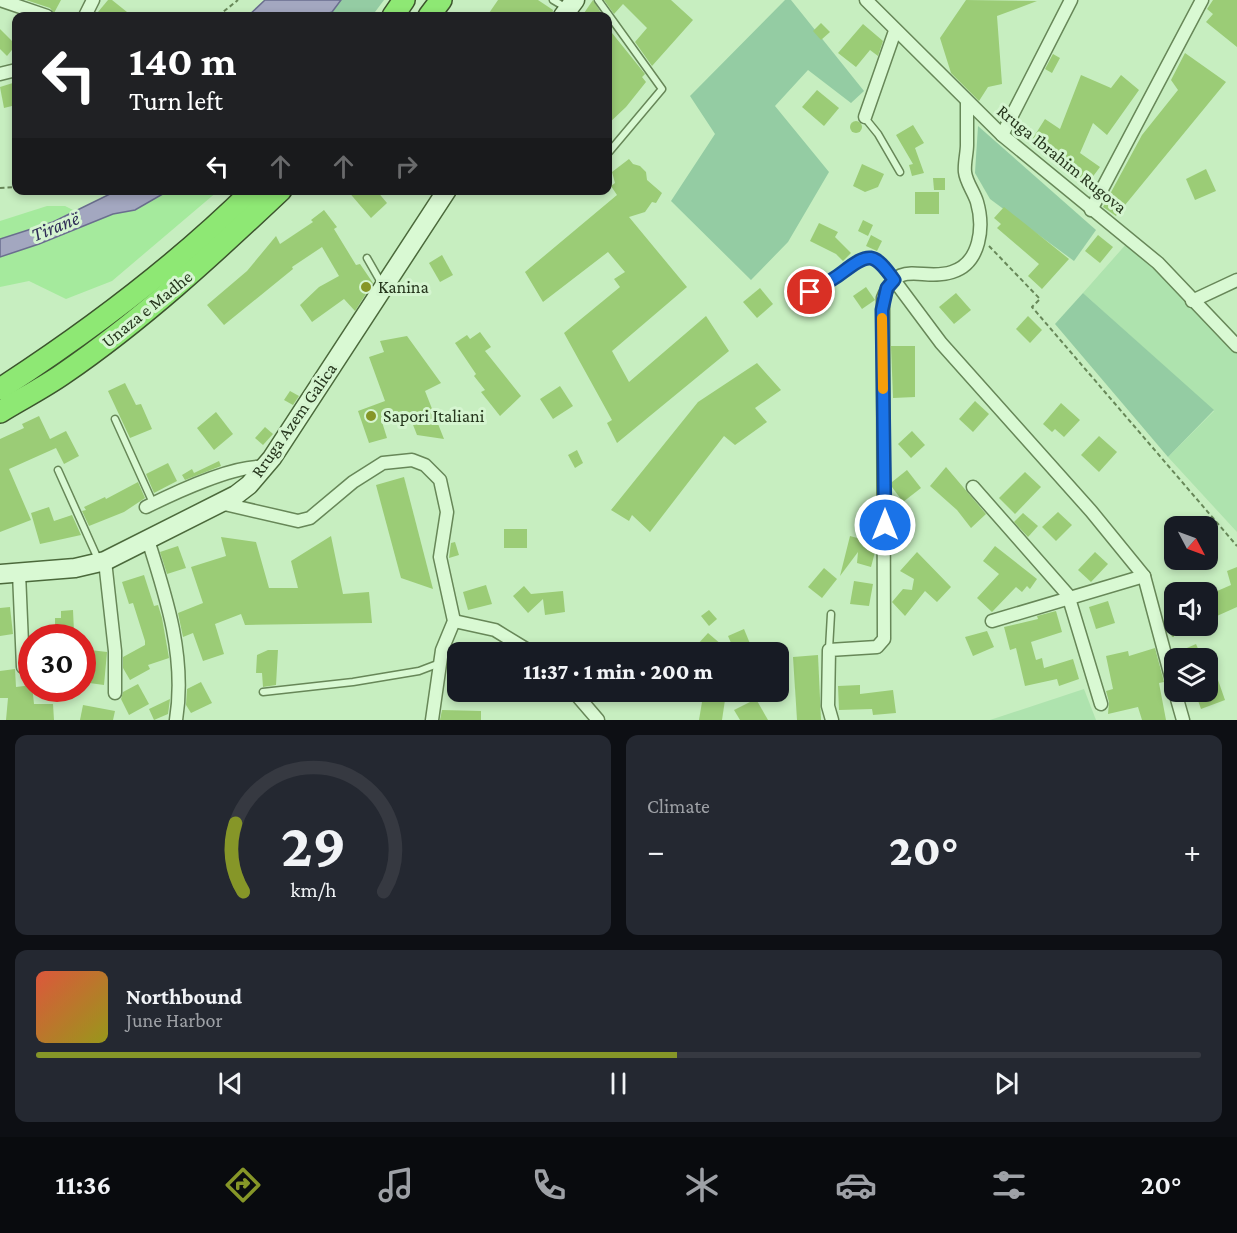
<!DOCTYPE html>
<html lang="en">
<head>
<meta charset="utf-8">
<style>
  body { margin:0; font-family:"Crimson Pro",serif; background:#242831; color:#f1f3f6; height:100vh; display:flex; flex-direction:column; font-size:22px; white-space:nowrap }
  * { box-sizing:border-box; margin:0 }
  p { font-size:20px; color:#9ea1a6 }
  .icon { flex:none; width:33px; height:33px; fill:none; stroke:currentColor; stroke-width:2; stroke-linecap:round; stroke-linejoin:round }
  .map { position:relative; height:720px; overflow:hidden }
  .panel { display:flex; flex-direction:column; gap:15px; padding:15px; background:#0d0f14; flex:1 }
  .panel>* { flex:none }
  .guide { position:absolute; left:12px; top:12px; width:600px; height:183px; border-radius:12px; box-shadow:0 3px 9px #0003; background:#202124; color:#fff; overflow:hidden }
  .needle { width:39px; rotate:131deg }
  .tools { position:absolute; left:1164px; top:516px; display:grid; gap:12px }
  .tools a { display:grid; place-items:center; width:54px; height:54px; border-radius:12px; background:#171b24; box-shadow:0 3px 9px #0003; font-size:30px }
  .speed { position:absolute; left:18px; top:624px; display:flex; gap:12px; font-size:30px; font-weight:700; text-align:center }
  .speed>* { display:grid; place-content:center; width:78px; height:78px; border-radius:50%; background:#171b24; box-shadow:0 3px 9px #0003; line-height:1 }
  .speed .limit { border:9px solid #d22; background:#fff; color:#111 }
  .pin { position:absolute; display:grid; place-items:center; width:51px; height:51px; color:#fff; margin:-26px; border:3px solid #fff; border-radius:50%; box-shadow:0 2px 6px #0007 }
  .me { position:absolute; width:66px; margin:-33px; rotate:0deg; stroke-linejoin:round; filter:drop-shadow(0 0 4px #0008) }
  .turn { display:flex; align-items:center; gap:21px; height:126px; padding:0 18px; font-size:27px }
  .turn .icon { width:78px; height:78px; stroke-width:2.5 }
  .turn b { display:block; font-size:42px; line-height:51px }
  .lanes { display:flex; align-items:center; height:57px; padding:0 18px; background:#0003; justify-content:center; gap:30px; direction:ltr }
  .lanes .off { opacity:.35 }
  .big { font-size:45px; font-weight:800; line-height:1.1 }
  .panel .tile { flex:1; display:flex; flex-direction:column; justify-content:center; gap:9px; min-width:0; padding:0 21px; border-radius:12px; background:#242831 }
  .panel .dial { align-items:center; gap:0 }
  .dial svg { height:156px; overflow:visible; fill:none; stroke:#363941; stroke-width:7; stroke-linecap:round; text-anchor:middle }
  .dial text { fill:#f1f3f6; stroke:none }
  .song { display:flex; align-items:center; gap:18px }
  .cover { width:72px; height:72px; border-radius:9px; background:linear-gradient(135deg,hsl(10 70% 55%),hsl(60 70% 35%)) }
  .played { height:6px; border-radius:3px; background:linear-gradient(90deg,#869628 55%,#363941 55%) }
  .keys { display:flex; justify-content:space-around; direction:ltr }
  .heat { display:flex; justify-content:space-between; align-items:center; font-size:33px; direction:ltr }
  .panel .tiles { flex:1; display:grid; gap:15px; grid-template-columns:1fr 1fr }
  .tile:last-child { grid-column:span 2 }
  .trip { position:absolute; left:447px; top:642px; width:342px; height:60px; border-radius:12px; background:#171b24; box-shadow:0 3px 9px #0003; font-weight:800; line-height:60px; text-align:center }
  .dock { display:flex; height:96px; justify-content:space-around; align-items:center; background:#090b0e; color:#9ea1a6 }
  .dock .icon { width:42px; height:42px }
  .dock .current { color:#869628 }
  .dock b { font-size:27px; color:#f1f3f6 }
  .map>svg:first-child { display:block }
  .farmland { fill:#aee3ae }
  .green { fill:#94cca3 }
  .sand { fill:#a5ea9d }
  .water { fill:#a3a7c0; stroke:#6a6e8e; stroke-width:1.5 }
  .building { fill:#9bcc76 }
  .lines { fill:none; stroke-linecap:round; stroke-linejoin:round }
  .service-casing { stroke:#678758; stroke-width:9 }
  .minor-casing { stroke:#678758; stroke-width:15 }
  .secondary-casing { stroke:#4b693b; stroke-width:21 }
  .trunk-casing { stroke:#3c542d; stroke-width:24 }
  .path { stroke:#678758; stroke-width:2; stroke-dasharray:4.5 3; stroke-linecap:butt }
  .service { stroke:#d9f9d3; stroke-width:6 }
  .minor { stroke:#d9f9d3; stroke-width:12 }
  .secondary { stroke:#d9f9d3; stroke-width:18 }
  .trunk { stroke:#8ee874; stroke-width:21 }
  .route-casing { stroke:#114b97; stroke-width:15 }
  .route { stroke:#1a73e8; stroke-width:10 }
  .slow { stroke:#f59e0b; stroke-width:10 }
  .poi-dot { fill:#869628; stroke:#d5f5d0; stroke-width:2 }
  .labels { text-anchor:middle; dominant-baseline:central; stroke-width:6; stroke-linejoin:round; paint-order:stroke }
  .street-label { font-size:18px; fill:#26361d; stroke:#d5f5d0 }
  .poi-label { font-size:18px; fill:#26361d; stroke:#d5f5d0; text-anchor:start }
  .water-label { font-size:20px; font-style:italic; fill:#2f2c56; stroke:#d5f5d0 }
</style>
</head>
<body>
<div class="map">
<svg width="1237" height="720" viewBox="0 0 1237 720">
  <rect width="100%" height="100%" fill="#c7eec0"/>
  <!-- farmland -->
  <g class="farmland">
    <path d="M1128 242 1237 349V532L1168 457 1214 411 1083 293Z"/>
    <path d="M1084 689 1096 720H990Z"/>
  </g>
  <!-- green -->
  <g class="green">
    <path d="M341 0H384L372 16H320L332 12Z"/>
    <path d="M785 0H791L864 91 851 103 808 70 775 106 829 172 788 242 751 280 671 201 715 134 690 96Z"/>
    <path d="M978 126 1096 230 1074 261 990 199 975 173Z"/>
    <path d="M1083 293 1214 410 1168 457 1055 324Z"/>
  </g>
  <!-- sand -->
  <g class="sand">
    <path d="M168 191H218L112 281 66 299 29 281 0 287V257L39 244 113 214 135 210Z"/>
    <path d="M47 206H65L75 211 53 222 0 239V221Z"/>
  </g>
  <!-- water -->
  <g class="water">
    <path d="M265 0H341L332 12 320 16H248Z"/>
    <path d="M116 191H168L135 210 113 214 39 244 0 257V239L53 222Z"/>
  </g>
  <!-- building -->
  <g class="building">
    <path d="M26 0H61L54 13 50 8Z"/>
    <path d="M108 0H112L132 16H103L98 12Z"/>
    <path d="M498 0H538L553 10 552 16H487Z"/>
    <path d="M593 0 603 16H582Z"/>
    <path d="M604 0H671L693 20 652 66 635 42 647 28 623 4 614 14Z"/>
    <path d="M966 0 1037 1 997 16 1002 84 988 87 979 101 951 73 940 38Z"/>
    <path d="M1213 0H1237V47L1206 22 1213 14 1207 9Z"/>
    <path d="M821 23 830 32 821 40 813 31Z"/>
    <path d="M863 24 883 41 878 56 870 50 856 67 838 53Z"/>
    <path d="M608 28 645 74 642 77 646 82 626 107 608 124Z"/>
    <path d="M0 29 16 45 7 56 0 49Z"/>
    <path d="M1185 53 1226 82 1116 216 1103 207 1142 135 1178 90 1171 80Z"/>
    <path d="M1053 54 1060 58 1052 73 1045 69Z"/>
    <path d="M1081 75 1111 88 1121 75 1139 90 1107 135 1093 123 1080 153 1100 167 1091 179 1088 177 1083 184 1069 174 1076 164 1055 154 1056 152 1033 138 1045 119 1060 129Z"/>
    <path d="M16 82V105L4 108 0 87Z"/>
    <path d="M817 90 839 108 824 126 802 107Z"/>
    <circle cx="856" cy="127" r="6"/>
    <path d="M913 125 924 143 915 148 924 173 912 176 909 165 913 164 896 135Z"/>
    <path d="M629 159 633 164 640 166 646 172 647 180 662 193 656 203 652 202 645 212 629 217 687 287 612 351 629 382 706 316 729 351 617 443 607 423 612 420 564 333 620 287 614 279 625 272 608 252 543 302 525 272 617 195 611 186 615 183 612 172Z"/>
    <path d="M862 164 884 174 878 187 865 192 853 186Z"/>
    <path d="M1206 169 1216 191 1195 200 1186 179Z"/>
    <path d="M933 178H945V190H934Z"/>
    <path d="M347 190H376L387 203 371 218Z"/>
    <rect x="915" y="192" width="24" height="22"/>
    <path d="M1004 207 1069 259 1042 289 1028 276 1039 264 997 228 1001 224 994 218Z"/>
    <path d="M324 210 337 227 334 229 356 265 360 264 373 283 355 311 344 299 312 322 300 305 319 287 339 276 322 247 292 267 293 269 224 325 207 305 247 271 276 236 280 244 313 222 311 220Z"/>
    <path d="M863 220 873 225 868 236 858 231Z"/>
    <path d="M819 223 838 232 835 237 851 253 843 261 836 254 810 241Z"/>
    <path d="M871 235 882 241 877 251 866 246Z"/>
    <path d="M1098 235 1113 247 1100 263 1085 251Z"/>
    <path d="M442 255 453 275 440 282 429 263Z"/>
    <path d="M866 287 875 300 862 309 853 296Z"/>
    <path d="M760 288 773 304 757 318 743 302Z"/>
    <path d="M956 293 971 310 954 324 939 307Z"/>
    <path d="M1028 316 1042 330 1030 343 1016 329Z"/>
    <path d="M480 332 491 347 485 351 521 396 500 416 481 392 485 390 474 376 476 374 455 343 467 335 470 339Z"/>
    <path d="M407 336 441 383 425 391 444 439 417 435 408 412 382 422 387 438 369 443 358 411 385 401 369 357 384 352 380 341Z"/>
    <path d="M891 346H915V397L893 398Z"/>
    <path d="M757 363 781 390 755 408 767 422 735 445 724 436 650 532 632 515 629 521 611 510 698 402Z"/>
    <path d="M125 383 136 405 141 404 152 429 130 438 108 391Z"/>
    <path d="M560 386 573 406 553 419 540 399Z"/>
    <path d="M290 391 299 396 293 405 284 400Z"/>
    <path d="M975 401 989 414 973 432 959 419Z"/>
    <path d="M1061 403 1080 420 1064 437 1055 429 1052 432 1043 424Z"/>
    <path d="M216 412 233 434 214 450 197 428Z"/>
    <path d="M39 416 50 439 66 431 79 456 64 464 56 448 9 469 31 520 0 532V439L24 428 22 424Z"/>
    <path d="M265 427 273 434 263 445 255 438Z"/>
    <path d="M912 431 925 445 911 458 898 444Z"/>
    <path d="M1099 436 1117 452 1099 472 1081 455Z"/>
    <path d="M577 450 583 463 575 468 568 455Z"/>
    <path d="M219 461 221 466 185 480 182 475 192 469 194 473Z"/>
    <path d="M168 463 177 481 154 493 146 474Z"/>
    <path d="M946 467 986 514 971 528 957 510 930 486Z"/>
    <path d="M907 470 921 488 903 502 892 487V482Z"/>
    <path d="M1025 472 1041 487 1015 514 999 498Z"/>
    <path d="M404 477 433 589 401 578 376 485Z"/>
    <path d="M138 482 145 498 124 512 89 526 82 511 86 510 84 507 105 497 106 499Z"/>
    <path d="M49 507 54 521 72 515 81 535 40 544 31 513Z"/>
    <path d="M1058 512 1072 525 1056 541 1042 527Z"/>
    <path d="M1023 513 1038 526 1028 537 1014 522Z"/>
    <rect x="504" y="529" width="23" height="19"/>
    <path d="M331 536 343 594 369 592 372 623 245 625 241 614 215 624 224 654 203 661 193 633 183 637 178 613 203 603 191 567 226 556 221 537 256 542 269 588H298L291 561Z"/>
    <path d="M850 536 872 542 869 551 875 552 871 567 857 563 858 552 840 576Z"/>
    <path d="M455 542 459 555 449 558 451 543Z"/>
    <path d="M178 546 186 568 167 574 160 552Z"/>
    <path d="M995 546 1037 579 1030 589 1027 586 1022 592 1016 587 992 612 977 598 999 574 983 561Z"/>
    <path d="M917 552 951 587 937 602 925 591 905 616 892 602 903 589 912 590 914 579 900 571Z"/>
    <path d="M1095 552 1108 564 1091 582 1078 570Z"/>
    <path d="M1237 567V607L1208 620V595L1231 585 1227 571Z"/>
    <path d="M824 568 837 579 822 598 808 587Z"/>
    <path d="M144 575 154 606 158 605 162 618 169 658 148 665 150 669 130 680 123 668V657L145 645V641L133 603 129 604 122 582Z"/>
    <path d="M854 581 873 584 869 606 850 604Z"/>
    <path d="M486 585 492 604 468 610 463 592Z"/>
    <path d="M524 586 531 594 563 591 565 612 545 615 543 599 528 613 513 596Z"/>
    <path d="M1108 601 1115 623 1096 629 1089 607Z"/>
    <path d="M1174 606V637H1172L1164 609Z"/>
    <path d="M10 607 13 634 0 636V608Z"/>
    <path d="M73 610 74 632H55V618H61V611Z"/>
    <path d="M709 610 717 619 709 626 701 616Z"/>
    <path d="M1056 611 1062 632 1031 642 1036 660 1042 658 1044 668 1073 659 1079 679 1059 686 1057 679 1025 686 1016 648 1010 650 1004 627 1038 619 1037 616Z"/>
    <path d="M744 629 751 646 735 652 728 636Z"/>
    <path d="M987 631 994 647 973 656 965 637Z"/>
    <path d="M708 633 722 645 715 652H704L697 645Z"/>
    <path d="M1196 644 1202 658H1183L1180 651Z"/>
    <path d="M1155 648 1164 682 1159 683 1166 720H1142L1138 707 1108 714 1109 702 1106 691 1113 689 1106 656 1128 651 1129 656Z"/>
    <path d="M82 649 107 652 104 685 82 682Z"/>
    <path d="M268 650H278L276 685 263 687 262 673H256L257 655Z"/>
    <path d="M818 655 821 720H797L793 657Z"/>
    <path d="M15 669 16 687 32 685 34 704H53L54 720H6L8 698H0V671Z"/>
    <path d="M1218 680 1225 700 1201 709 1195 692H1208V683Z"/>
    <path d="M201 682 212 703 191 713 186 705 187 689Z"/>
    <path d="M138 684 149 704 129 715 121 699 123 692Z"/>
    <path d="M860 685V694L893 690 896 713 873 715 872 709 839 710 838 686Z"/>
    <path d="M703 696 725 700 722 720H699Z"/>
    <path d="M170 699 168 714 154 720 149 709Z"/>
    <path d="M756 699 768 720H740L734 710Z"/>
    <path d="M83 705 115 711 113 720H80Z"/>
    <path d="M442 710 481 711V720H440Z"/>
  </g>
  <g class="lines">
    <defs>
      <g id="service">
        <path d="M553 0 565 7"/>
        <path d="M598 0 662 89 609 152 608 150"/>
        <path d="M865 118 878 134 900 172"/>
        <path d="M367 258 383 286"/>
        <path d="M810 292C821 286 833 280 843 272 869 252 873 252 893 280"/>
        <path d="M115 419 153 503"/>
        <path d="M58 470 98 559"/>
        <path d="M829 649 831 614"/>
        <path d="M263 692 353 682 419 671 440 663"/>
      </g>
      <g id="minor">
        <path d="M0 0 47 16"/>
        <path d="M866 0 1002 135 1158 263 1237 346"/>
        <path d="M85 16 93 0"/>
        <path d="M0 74 16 70"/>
        <path d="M865 117 895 31"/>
        <path d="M1002 135 1071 0"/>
        <path d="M1091 210 1202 0"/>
        <path d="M894 280 941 343 1091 511 1144 576 1174 688"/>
        <path d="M1192 301 1237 280"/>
        <path d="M973 487 1068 595 1101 704"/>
        <path d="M220 503 298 521 310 518 353 482 383 463 412 460 425 465 440 480 447 512 440 557 454 621 442 650 432 720"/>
        <path d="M146 507C174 493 236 464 265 467"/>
        <path d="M148 540C167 599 186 658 176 720"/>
        <path d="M105 561 115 651V693"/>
        <path d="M19 573 23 667"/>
        <path d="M454 621 495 630 531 652"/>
        <path d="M992 621 1144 576"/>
        <path d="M574 692 598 720"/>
        <path d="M1175 692 1183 720"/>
        <path d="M832 720 828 706 829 650 877 647 884 639 883 298C899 257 922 282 952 272 981 263 984 226 977 202 974 192 966 182 965 172 964 164 967 153 967 145 967 131 967 117 967 103"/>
      </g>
      <g id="secondary">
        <path d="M563 16 575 0"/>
        <path d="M0 574 75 568 105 561 236 495 249 485 272 458 447 190"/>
      </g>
      <g id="trunk">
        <path d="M393 16 404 0"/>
        <path d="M429 16 441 0"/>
        <path d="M0 389C91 330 176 266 253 190"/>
        <path d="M0 412C21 399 43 388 63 374 142 320 212 255 281 190"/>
      </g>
    </defs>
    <!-- service casing -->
    <use href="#service" class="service-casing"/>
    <!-- minor casing -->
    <use href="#minor" class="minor-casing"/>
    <!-- secondary casing -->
    <use href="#secondary" class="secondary-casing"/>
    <!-- trunk casing -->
    <use href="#trunk" class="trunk-casing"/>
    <!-- path -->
    <g class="path">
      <path d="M218 16 238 0"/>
      <path d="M0 188 16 187"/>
      <path d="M989 246 1040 299 1032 307 1237 546"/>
    </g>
    <!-- service -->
    <use href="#service" class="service"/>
    <!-- minor -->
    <use href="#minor" class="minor"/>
    <!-- secondary -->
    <use href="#secondary" class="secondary"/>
    <!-- trunk -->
    <use href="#trunk" class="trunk"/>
  </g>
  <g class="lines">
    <defs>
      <path id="route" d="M810 292C821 286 833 280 843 272 869 252 874 252 894 280L887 288 882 310 885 525"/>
    </defs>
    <!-- route casing -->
    <use href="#route" class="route-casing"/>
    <!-- route -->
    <use href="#route" class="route"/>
    <!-- slow -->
    <path class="slow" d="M882 318 883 389"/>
  </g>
  <!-- markers -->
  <g class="poi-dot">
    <circle cx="366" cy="287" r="6"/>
    <circle cx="371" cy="416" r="6"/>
  </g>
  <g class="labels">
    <!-- street labels -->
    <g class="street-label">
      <text transform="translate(1062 159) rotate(39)">Rruga Ibrahim Rugova</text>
      <text transform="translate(147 309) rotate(-39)">Unaza e Madhe</text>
      <text transform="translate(294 420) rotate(-55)">Rruga Azem Galica</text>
    </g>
    <!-- poi labels -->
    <g class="poi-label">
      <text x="378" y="287">Kanina</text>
      <text x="383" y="416">Sapori Italiani</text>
    </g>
    <!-- water labels -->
    <g class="water-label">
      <text transform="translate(55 226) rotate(-22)">Tiranë</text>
    </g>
  </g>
</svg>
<div class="tools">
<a><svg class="needle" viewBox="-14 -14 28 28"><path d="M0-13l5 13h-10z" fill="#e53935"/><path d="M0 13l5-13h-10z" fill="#9ea1a6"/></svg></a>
<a><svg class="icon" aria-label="sound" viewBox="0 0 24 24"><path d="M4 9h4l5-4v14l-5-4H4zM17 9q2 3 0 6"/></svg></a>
<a><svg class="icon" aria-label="layers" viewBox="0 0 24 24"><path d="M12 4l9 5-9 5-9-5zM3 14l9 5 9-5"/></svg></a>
</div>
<div class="speed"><div class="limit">30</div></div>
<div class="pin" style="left:810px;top:292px;background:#d93025"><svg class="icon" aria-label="arrive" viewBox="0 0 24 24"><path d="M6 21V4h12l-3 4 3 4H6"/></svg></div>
<svg class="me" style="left:885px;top:525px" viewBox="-20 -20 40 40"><circle r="17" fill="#1a73e8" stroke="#fff" stroke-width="3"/><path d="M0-11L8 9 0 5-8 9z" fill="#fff"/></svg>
<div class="trip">11:37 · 1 min · 200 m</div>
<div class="guide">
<div class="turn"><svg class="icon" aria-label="left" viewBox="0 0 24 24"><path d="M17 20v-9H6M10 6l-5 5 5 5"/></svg><div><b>140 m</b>Turn left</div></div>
<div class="lanes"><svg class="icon" aria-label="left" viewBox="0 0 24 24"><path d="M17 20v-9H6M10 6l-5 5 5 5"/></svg><svg class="icon off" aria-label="ahead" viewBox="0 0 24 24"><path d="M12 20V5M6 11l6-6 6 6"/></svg><svg class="icon off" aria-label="ahead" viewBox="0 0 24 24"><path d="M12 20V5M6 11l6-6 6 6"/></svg><svg class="icon off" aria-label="right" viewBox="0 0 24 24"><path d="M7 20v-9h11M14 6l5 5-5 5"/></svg></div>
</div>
</div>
<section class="panel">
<div class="tiles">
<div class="tile dial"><svg viewBox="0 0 100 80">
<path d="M14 69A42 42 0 1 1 86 69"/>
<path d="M14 69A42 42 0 0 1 10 34" stroke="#869628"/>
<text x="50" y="56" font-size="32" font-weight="700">29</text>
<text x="50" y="72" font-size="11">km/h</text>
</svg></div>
<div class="tile"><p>Climate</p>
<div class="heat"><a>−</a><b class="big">20°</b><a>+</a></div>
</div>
<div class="tile">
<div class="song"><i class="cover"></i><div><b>Northbound</b><p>June Harbor</p></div></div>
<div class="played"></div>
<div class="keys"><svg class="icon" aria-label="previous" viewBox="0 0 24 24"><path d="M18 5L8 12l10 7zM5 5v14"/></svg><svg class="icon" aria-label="pause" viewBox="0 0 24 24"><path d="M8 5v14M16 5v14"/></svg><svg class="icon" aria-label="next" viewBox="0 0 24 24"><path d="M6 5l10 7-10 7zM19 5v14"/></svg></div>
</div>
</div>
</section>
<nav class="dock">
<b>11:36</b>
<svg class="icon current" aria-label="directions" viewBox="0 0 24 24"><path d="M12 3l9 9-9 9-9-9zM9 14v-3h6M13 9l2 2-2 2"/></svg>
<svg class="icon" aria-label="music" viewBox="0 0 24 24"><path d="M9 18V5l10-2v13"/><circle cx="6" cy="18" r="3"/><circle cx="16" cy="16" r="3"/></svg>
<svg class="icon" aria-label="phone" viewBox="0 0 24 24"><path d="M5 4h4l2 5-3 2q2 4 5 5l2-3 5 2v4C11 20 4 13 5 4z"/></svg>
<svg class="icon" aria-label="climate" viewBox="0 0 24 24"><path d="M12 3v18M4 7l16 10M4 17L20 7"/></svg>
<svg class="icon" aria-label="car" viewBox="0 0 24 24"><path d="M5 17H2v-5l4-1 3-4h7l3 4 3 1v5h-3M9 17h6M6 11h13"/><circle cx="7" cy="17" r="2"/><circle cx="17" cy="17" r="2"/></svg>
<svg class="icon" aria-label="filters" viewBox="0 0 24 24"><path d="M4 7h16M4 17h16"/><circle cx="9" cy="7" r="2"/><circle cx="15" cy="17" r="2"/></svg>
<b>20°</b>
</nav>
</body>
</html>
